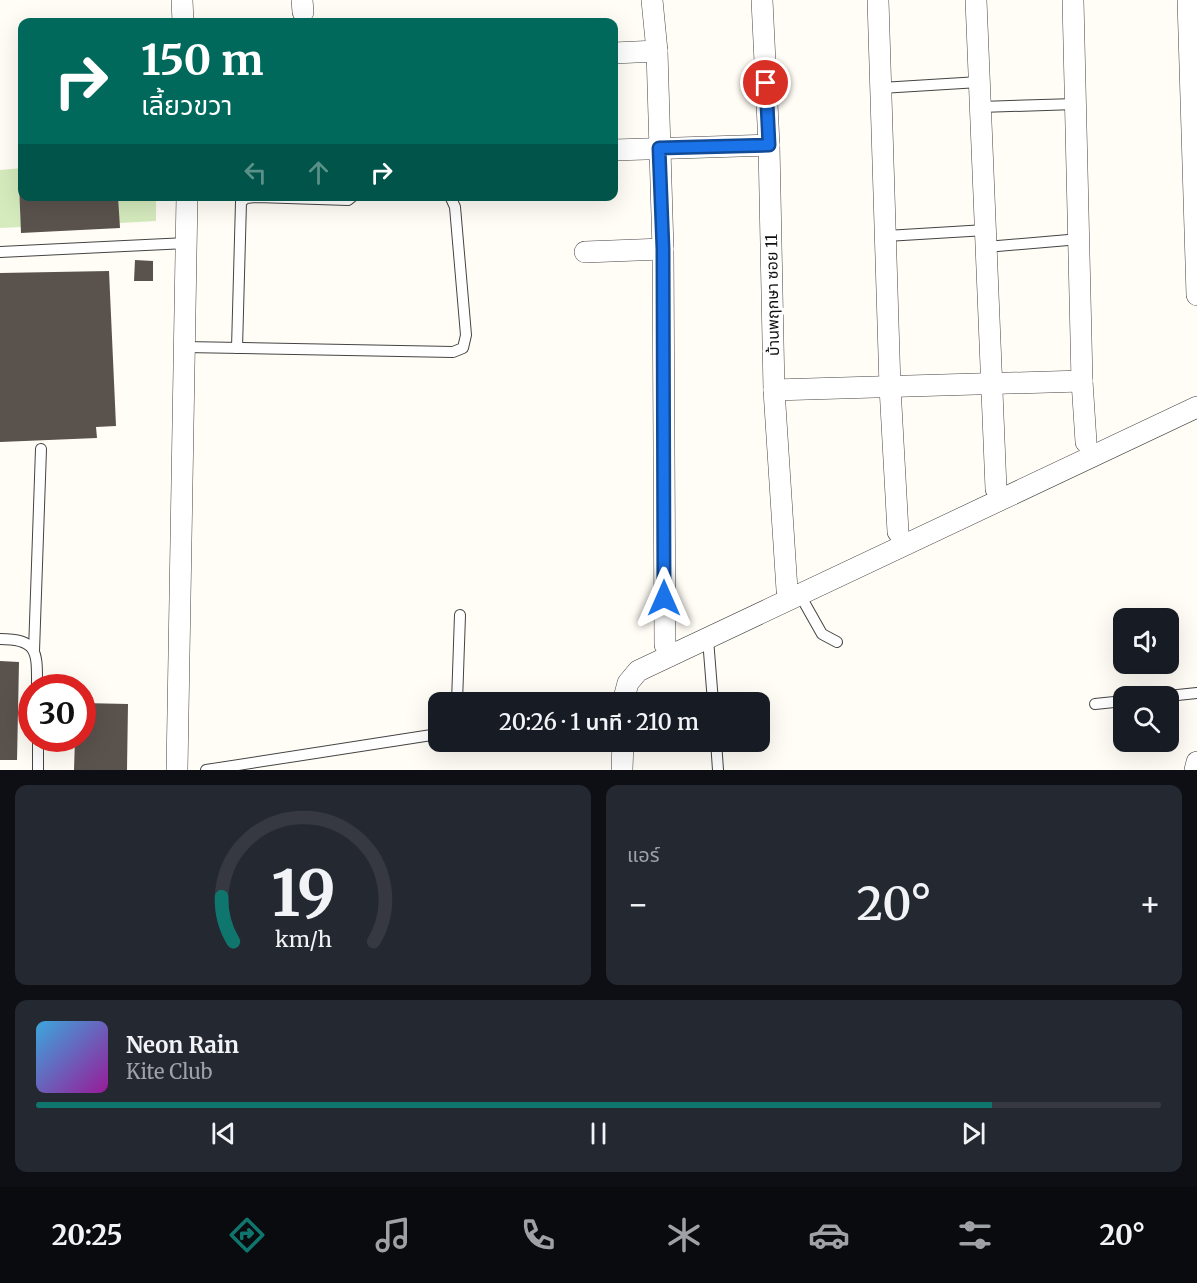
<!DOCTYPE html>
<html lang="th">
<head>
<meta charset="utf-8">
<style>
  body { margin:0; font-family:Merriweather,"Noto Sans Thai",serif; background:#242831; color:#f1f3f6; height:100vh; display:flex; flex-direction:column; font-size:22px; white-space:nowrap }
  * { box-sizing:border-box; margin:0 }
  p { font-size:20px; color:#9ea1a6 }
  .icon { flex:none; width:33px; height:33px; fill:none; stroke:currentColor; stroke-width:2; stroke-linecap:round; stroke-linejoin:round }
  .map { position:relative; height:770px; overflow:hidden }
  .panel { display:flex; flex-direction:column; gap:15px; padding:15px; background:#0d0f14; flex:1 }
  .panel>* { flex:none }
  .top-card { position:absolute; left:18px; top:18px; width:600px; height:183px; border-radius:12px; box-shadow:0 6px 24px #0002; background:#00695c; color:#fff; overflow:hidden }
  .tools { position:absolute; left:1113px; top:608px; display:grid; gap:12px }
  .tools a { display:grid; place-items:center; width:66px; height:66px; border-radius:12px; background:#171b24; box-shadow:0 6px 24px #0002; font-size:30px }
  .speed { position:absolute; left:18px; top:674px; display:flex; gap:12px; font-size:30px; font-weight:700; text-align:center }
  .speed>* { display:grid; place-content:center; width:78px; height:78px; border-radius:50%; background:#171b24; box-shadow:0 6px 24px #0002; line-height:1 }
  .speed .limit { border:9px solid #d22; background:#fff; color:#111 }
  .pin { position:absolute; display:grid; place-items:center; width:51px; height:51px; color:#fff; margin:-26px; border:3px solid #fff; border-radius:50%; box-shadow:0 2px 6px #0007 }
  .me { position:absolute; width:66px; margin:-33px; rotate:0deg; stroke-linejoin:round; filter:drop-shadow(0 0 4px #0008) }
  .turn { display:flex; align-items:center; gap:21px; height:126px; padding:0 24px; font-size:27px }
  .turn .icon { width:78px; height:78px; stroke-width:2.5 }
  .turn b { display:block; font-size:42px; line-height:51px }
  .lanes { display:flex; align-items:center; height:57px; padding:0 24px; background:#0003; justify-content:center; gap:30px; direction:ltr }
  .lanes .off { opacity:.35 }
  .big { font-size:45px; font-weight:600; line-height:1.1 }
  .panel .tile { flex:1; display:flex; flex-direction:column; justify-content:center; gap:9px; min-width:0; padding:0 21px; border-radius:12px; background:#242831 }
  .panel .dial { align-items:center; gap:0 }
  .dial svg { height:156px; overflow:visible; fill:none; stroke:#363941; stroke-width:7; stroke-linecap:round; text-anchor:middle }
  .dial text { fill:#f1f3f6; stroke:none }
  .song { display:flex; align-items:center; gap:18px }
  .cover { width:72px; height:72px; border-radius:9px; background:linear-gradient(135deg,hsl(200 70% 55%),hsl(300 70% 35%)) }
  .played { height:6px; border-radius:3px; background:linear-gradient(90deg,#0f766e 85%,#363941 85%) }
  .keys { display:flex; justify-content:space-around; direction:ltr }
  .heat { display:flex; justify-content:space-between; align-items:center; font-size:33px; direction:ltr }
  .panel .tiles { flex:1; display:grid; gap:15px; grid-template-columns:1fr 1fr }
  .tile:last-child { grid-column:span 2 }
  .trip { position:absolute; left:428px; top:692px; width:342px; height:60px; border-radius:12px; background:#171b24; box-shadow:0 6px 24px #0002; font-weight:600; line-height:60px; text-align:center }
  .menu { display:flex; height:96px; justify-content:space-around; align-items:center; background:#090b0e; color:#9ea1a6 }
  .menu .icon { width:42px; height:42px }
  .menu .current { color:#0f766e }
  .menu b { font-size:27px; color:#f1f3f6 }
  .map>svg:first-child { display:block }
  .green { fill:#d5ebbd }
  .building { fill:#5a524d }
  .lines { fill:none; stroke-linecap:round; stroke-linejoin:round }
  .service-casing { stroke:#444; stroke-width:12 }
  .minor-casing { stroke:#444; stroke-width:22 }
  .service { stroke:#fff; stroke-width:10 }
  .minor { stroke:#fff; stroke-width:21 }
  .route-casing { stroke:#114b97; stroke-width:15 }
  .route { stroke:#1a73e8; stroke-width:10 }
  .labels { text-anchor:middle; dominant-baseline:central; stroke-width:6; stroke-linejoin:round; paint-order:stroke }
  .street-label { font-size:16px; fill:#111; stroke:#fff }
</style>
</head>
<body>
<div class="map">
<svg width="1197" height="770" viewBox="0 0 1197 770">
  <rect width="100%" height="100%" fill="#fffdf5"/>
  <!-- green -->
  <g class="green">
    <path d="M22 168V183L19 184 21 227 0 228V170Z"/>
    <path d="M118 197H156V221L119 223Z"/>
  </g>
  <!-- building -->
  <g class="building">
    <path d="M22 183V196H118L120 228 21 233 19 184Z"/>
    <path d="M135 260 153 261V281H134Z"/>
    <path d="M109 271 116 426 96 427 97 438 0 442V273Z"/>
    <path d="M0 661 19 662 17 760H0Z"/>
    <path d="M82 703 128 704 127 770H74L75 738H82Z"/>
  </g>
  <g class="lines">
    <defs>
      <g id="service">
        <path d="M881 88 979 82"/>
        <path d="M980 107 1076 104"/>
        <path d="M886 236 986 230"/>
        <path d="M986 247 1080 239"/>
        <path d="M0 252 187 243"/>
        <path d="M184 347 453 352 463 348 466 335 455 207 450 196"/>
        <path d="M237 348 241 202 246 198 257 197 348 200 353 196"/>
        <path d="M800 595 822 634 837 642"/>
        <path d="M0 639C39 639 37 653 37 687"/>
        <path d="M708 639 713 702"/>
        <path d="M34 651 41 449"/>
        <path d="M1168 696 1197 693"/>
        <path d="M457 702 460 615"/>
        <path d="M1095 704 1124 701"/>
        <path d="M38 738V770"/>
        <path d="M716 741 718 770"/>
        <path d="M206 770 438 734"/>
      </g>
      <g id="minor">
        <path d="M182 0 183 22"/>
        <path d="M302 0 303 12"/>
        <path d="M652 0 657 51 663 249 665 645"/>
        <path d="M762 0 769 145 774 390 787 590"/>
        <path d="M878 0 890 387 898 532"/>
        <path d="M976 0 996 489"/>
        <path d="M1073 0 1082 381 1086 442"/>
        <path d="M1188 0 1197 295"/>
        <path d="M614 53 657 51"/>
        <path d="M614 150 769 145"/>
        <path d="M585 252 663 249"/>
        <path d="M774 390 1082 381"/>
        <path d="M623 702 628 683 638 671 1197 407"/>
        <path d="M177 770 187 196"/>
        <path d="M622 770 623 741"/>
        <path d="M1195 770 1197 762"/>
      </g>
    </defs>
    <!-- service casing -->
    <use href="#service" class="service-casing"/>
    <!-- minor casing -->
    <use href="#minor" class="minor-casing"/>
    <!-- service -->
    <use href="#service" class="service"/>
    <!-- minor -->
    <use href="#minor" class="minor"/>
  </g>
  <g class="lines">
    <defs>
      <path id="route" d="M664 598 663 249 659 148 769 145 766 83"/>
    </defs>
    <!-- route casing -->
    <use href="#route" class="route-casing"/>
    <!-- route -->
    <use href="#route" class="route"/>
  </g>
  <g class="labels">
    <!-- street labels -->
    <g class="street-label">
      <text transform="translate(772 295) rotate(-91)">บ้านพฤกษา ซอย 11</text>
    </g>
  </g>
</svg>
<div class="tools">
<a><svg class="icon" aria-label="sound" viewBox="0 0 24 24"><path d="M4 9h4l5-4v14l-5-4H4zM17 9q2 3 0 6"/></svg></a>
<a><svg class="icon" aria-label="search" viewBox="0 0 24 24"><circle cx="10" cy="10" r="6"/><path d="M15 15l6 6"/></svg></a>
</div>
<div class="speed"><div class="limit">30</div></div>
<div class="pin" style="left:766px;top:83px;background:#d93025"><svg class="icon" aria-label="arrive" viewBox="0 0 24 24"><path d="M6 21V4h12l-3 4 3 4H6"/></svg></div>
<svg class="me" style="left:664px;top:598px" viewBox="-20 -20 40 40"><path d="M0-17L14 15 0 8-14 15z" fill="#1a73e8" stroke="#fff" stroke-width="4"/></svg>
<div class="trip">20:26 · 1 นาที · 210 m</div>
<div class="top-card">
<div class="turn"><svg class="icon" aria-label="right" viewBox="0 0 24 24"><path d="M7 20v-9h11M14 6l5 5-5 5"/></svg><div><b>150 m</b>เลี้ยวขวา</div></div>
<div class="lanes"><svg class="icon off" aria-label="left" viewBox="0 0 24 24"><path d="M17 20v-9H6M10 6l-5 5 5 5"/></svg><svg class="icon off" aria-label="ahead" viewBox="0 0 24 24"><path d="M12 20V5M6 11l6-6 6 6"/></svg><svg class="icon" aria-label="right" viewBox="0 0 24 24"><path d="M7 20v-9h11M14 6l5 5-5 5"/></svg></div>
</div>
</div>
<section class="panel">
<div class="tiles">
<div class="tile dial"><svg viewBox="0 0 100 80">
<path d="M14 69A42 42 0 1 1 86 69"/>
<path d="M14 69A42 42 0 0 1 8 46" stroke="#0f766e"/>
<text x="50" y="56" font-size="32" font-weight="700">19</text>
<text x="50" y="72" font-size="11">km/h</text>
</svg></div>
<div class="tile"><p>แอร์</p>
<div class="heat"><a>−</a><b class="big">20°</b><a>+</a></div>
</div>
<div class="tile">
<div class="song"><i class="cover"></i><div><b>Neon Rain</b><p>Kite Club</p></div></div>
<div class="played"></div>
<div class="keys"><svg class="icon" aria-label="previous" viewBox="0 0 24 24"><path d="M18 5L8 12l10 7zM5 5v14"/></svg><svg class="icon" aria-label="pause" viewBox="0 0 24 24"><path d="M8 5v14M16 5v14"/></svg><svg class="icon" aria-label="next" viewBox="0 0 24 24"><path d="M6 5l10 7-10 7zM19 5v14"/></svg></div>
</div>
</div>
</section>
<nav class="menu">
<b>20:25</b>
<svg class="icon current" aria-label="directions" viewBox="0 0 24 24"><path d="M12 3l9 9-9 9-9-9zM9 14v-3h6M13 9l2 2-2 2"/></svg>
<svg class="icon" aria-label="music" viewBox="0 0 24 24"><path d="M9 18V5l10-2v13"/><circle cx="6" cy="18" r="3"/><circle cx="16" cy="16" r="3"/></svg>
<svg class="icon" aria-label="phone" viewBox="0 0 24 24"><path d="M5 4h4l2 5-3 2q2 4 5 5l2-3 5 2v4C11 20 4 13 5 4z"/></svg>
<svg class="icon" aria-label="climate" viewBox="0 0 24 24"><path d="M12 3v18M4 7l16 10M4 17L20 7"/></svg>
<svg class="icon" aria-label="car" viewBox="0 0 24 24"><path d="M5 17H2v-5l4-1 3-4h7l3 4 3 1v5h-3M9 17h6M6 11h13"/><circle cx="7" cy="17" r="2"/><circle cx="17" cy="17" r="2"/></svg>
<svg class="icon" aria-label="filters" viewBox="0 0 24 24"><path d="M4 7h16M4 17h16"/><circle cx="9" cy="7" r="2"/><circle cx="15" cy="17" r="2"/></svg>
<b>20°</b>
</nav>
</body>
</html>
